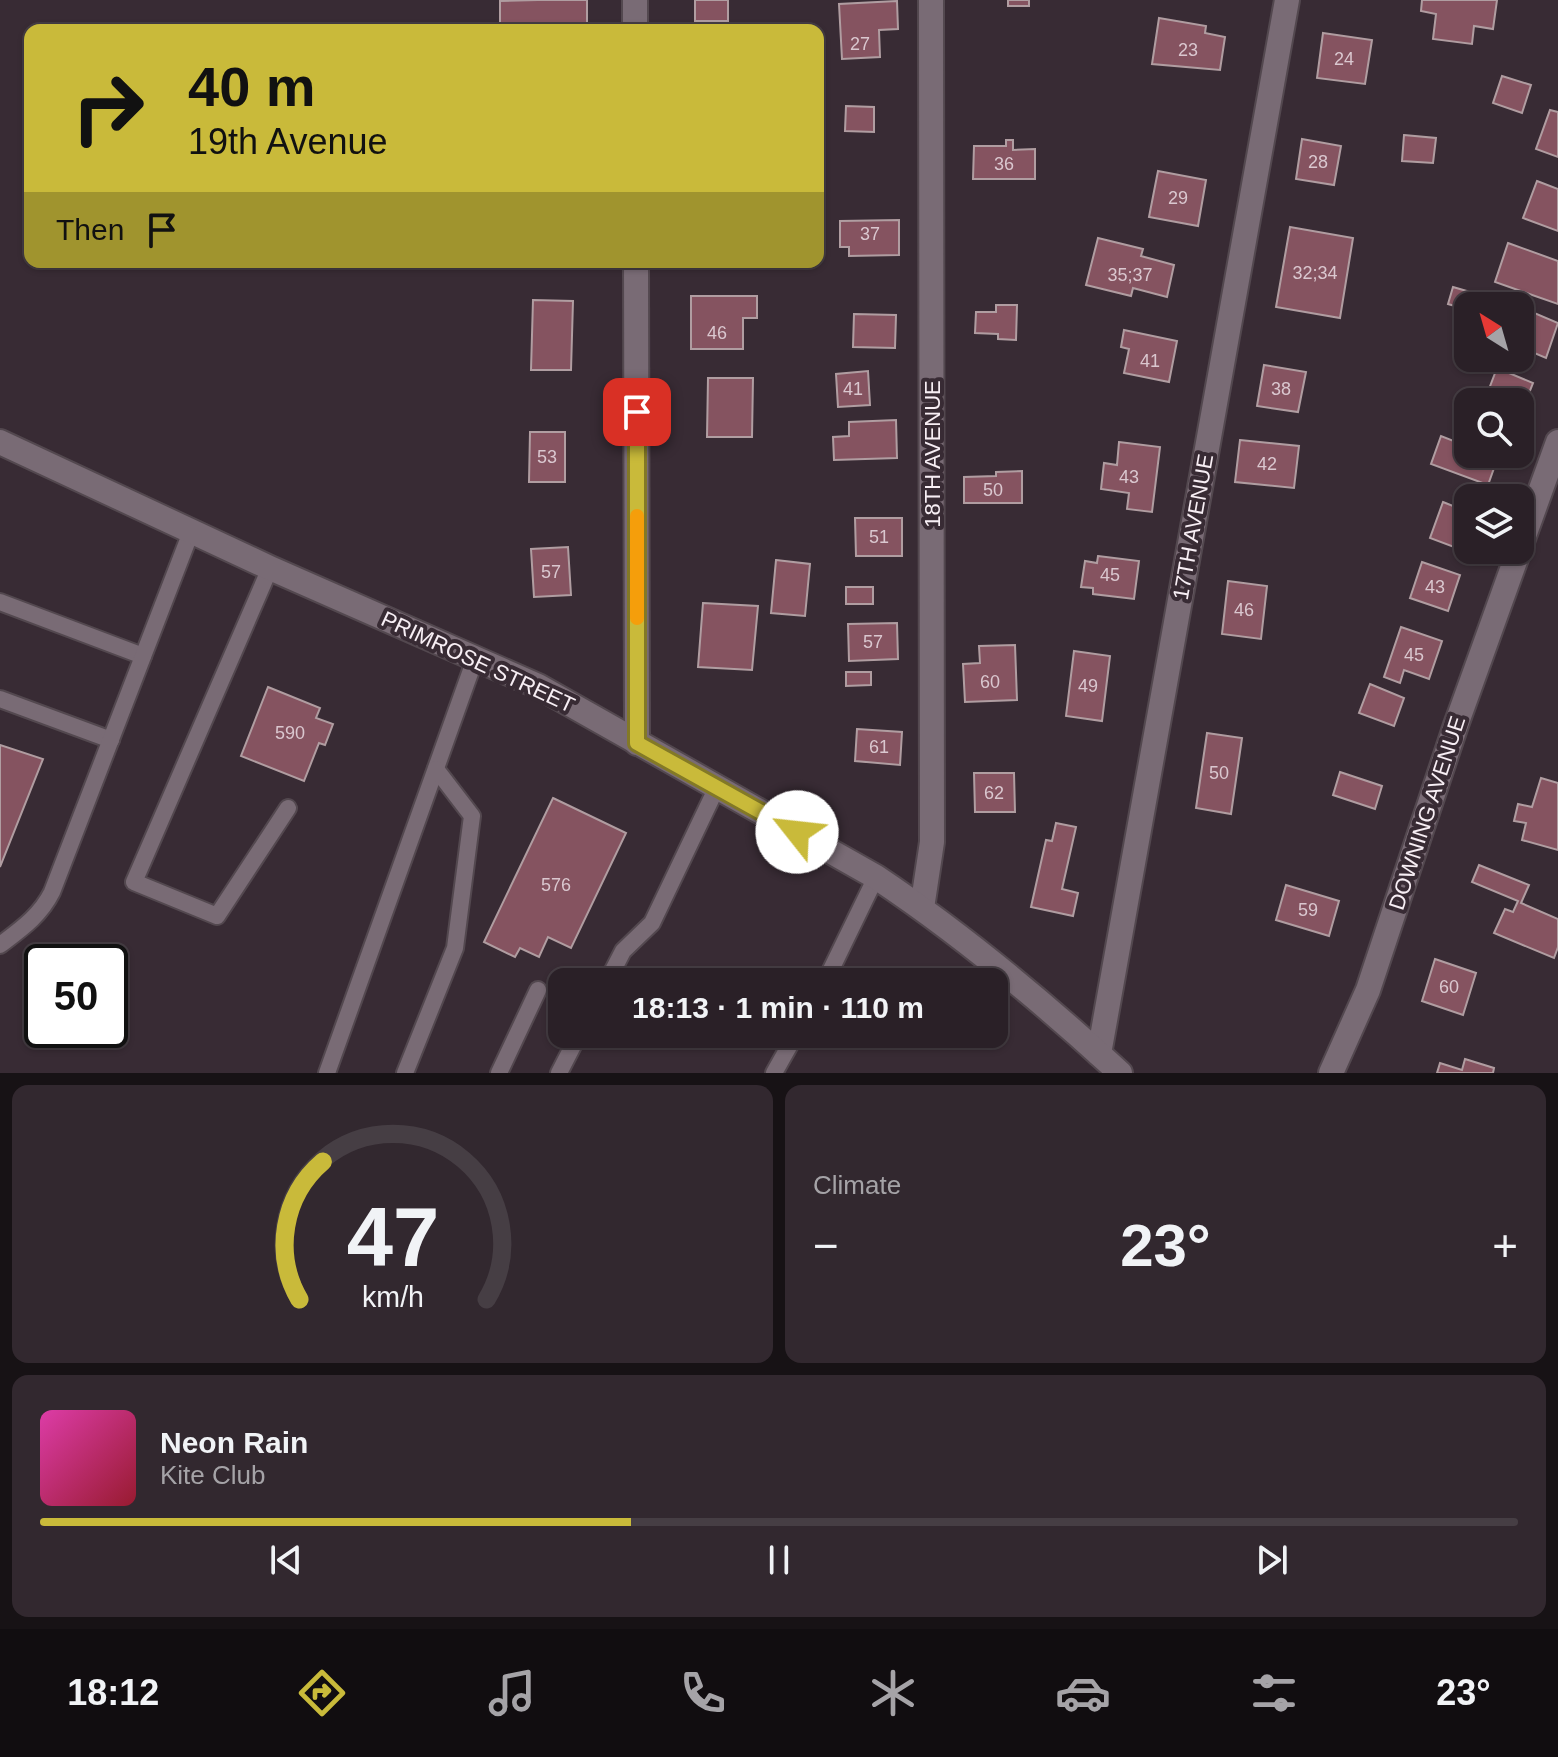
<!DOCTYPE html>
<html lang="en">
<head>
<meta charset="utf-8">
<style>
  body { margin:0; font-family:Helvetica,sans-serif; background:#32282f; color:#f1f3f6; height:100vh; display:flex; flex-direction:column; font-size:30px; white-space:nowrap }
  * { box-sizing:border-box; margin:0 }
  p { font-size:26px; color:#a5a3a7 }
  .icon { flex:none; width:44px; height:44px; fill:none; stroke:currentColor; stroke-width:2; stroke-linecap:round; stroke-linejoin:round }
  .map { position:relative; height:1073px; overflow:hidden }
  .panel { display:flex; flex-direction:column; gap:12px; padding:12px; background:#171215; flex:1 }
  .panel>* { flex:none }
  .top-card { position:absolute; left:24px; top:24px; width:800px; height:244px; border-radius:16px; box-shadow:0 2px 6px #0004,0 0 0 2px #463e44; background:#c9ba3a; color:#111; overflow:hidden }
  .needle { width:52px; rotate:323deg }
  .tools { position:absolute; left:1454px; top:292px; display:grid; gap:16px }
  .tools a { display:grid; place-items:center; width:80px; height:80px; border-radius:16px; background:#2a2027; box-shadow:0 2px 6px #0004,0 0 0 2px #463e44; font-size:40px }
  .speed { position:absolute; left:24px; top:944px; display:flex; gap:16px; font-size:40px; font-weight:700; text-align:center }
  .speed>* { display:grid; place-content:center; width:104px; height:104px; border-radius:50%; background:#2a2027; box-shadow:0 2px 6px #0004,0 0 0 2px #463e44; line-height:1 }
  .speed .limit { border:4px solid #111; border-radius:12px; background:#fff; color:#111 }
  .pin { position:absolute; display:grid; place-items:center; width:68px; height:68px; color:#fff; margin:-34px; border-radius:16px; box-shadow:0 4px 12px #0006 }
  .me { position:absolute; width:88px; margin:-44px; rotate:299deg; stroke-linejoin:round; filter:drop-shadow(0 0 6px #0008) }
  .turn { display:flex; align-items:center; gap:28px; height:168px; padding:0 32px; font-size:36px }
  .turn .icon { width:104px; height:104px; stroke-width:2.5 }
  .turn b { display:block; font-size:56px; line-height:68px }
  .then { display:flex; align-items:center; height:76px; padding:0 32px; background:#0003; gap:16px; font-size:30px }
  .big { font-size:60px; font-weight:700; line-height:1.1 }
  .panel .widget { flex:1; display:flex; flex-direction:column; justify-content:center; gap:12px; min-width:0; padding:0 28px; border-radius:16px; background:#32282f }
  .panel .dial { align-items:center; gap:0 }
  .dial svg { height:208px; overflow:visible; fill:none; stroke:#463e44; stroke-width:7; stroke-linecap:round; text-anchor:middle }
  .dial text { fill:#f1f3f6; stroke:none }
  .song { display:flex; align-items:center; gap:24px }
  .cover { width:96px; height:96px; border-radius:12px; background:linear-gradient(135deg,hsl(320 70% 55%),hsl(350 70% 35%)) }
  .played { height:8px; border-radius:4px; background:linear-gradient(90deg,#c9ba3a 40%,#463e44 40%) }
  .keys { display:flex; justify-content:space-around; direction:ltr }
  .heat { display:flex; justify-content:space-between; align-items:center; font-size:44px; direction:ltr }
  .panel .tiles { flex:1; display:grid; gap:12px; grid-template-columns:1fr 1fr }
  .widget:last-child { grid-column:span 2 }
  .trip { position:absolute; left:548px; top:968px; width:460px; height:80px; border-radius:16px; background:#2a2027; box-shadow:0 2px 6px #0004,0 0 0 2px #463e44; font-weight:700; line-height:80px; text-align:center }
  .menu { display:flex; height:128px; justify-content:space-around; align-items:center; background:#110d10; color:#a5a3a7 }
  .menu .icon { width:56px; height:56px }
  .menu .selected { color:#c9ba3a }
  .menu b { font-size:36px; color:#f1f3f6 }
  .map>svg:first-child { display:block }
  .building { fill:#855360; stroke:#b09da1; stroke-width:2 }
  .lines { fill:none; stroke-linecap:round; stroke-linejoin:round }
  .lane-casing { stroke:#53484f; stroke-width:20 }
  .street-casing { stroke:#53484f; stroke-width:28 }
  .secondary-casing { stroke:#53484f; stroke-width:28 }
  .lane { stroke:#796b75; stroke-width:16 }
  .street { stroke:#796b75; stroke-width:24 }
  .secondary { stroke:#796b75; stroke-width:24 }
  .route-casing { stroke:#837926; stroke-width:20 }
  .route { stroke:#c9ba3a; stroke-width:14 }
  .slow { stroke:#f59e0b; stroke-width:14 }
  .labels { text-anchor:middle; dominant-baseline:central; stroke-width:8; stroke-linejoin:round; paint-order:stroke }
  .number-label { font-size:18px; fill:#dac7cf }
  .street-label { font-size:22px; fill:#f7eef4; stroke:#382b34 }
</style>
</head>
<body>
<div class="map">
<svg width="1558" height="1073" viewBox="0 0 1558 1073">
  <rect width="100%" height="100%" fill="#382b34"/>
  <!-- building -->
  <g class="building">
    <path d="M538 0H587V25H500V1Z"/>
    <rect x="695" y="0" width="33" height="21"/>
    <rect x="1008" y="0" width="21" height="6"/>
    <path d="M1422 0H1497L1493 29 1474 26 1472 44 1433 39 1436 14 1421 11Z"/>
    <path d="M897 1 898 29 879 30 880 57 842 59 839 4Z"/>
    <path d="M1159 18 1206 26 1205 33 1225 37 1220 70 1152 64Z"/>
    <path d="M1323 33 1372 40 1365 84 1317 78Z"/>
    <path d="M1502 76 1531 85 1522 113 1493 103Z"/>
    <path d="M846 106 874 107V132L845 131Z"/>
    <path d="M1550 110 1558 112V157L1536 149Z"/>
    <path d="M1404 135 1436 138 1433 163 1402 161Z"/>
    <path d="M1302 139 1341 146 1334 185 1296 179Z"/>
    <path d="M1006 140H1013V150L1035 149V179H973L974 146H1006Z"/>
    <path d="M1158 171 1206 180 1198 226 1149 217Z"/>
    <path d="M1537 181 1558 189V231L1523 218Z"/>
    <path d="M899 220V255L849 256V247H840V221Z"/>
    <path d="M1290 227 1353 238 1340 318 1276 307Z"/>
    <path d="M1098 238 1143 249 1141 256 1174 265 1167 297 1133 288 1131 296 1086 285Z"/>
    <path d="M1508 243 1558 261V304L1495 282Z"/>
    <path d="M1453 287 1477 294 1473 306H1468V310L1448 304Z"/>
    <path d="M691 296H757V318H743V349H691Z"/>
    <path d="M533 300 573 301 571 370H531Z"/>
    <path d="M996 305H1017L1016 340 998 339V334L975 333 976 312H996Z"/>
    <path d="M1520 307 1558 323 1546 358 1520 347Z"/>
    <path d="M854 314 896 315 895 348 853 347Z"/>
    <path d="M1124 330 1177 341 1169 382 1124 373 1129 349 1121 347Z"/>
    <path d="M1264 365 1306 372 1298 412 1257 406Z"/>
    <path d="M1497 368 1533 383 1520 416V402H1484Z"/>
    <path d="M868 371 870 405 838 407 836 374Z"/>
    <path d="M708 378H753L752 437H707Z"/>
    <path d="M896 420 897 458 834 460 833 437 849 436V422Z"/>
    <path d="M530 432H565V482H529Z"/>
    <path d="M1458 434 1468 438V454H1499L1488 485 1431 464 1441 436 1456 442Z"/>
    <path d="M1240 440 1299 446 1294 488 1235 482Z"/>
    <path d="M1119 442 1160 447 1152 512 1127 509 1129 493 1101 489 1104 463 1117 465Z"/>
    <path d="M1022 471V503H964V477L996 476V472Z"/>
    <path d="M1443 502 1468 512V550H1471L1470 553 1430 538Z"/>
    <path d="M855 518H902V556H856Z"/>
    <path d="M568 547 571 595 534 597 531 549Z"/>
    <path d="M1098 556 1139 561 1134 599 1093 594V588L1081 587 1085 561 1097 563Z"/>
    <path d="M776 560 810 564 805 616 771 613Z"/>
    <path d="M1422 562 1460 575 1448 611 1410 598Z"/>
    <path d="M1228 581 1267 586 1261 639 1222 634Z"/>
    <rect x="846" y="587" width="27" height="17"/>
    <path d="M703 603 758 606 752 670 698 667Z"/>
    <path d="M897 623 898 659 849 661 848 624Z"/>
    <path d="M1401 627 1442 641 1429 679 1404 670 1400 683 1384 677Z"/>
    <path d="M1015 645 1017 700 965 702 963 664 980 663 979 646Z"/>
    <path d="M1074 651 1110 656 1102 721 1066 716Z"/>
    <path d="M846 672H871V685L846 686Z"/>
    <path d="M1370 684 1404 698 1394 726 1359 713Z"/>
    <path d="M268 687 320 708 316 718 333 724 325 745 319 743 304 781 241 756Z"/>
    <path d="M857 729 902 732 900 765 855 761Z"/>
    <path d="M1207 733 1242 738 1231 814 1196 808Z"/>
    <path d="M0 745 43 759 0 867Z"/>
    <path d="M1340 772 1382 786 1375 809 1333 795Z"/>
    <path d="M974 773H1014L1015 812H975Z"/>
    <path d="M1541 778 1558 783V850L1522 840 1526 823 1514 821 1518 804 1532 807Z"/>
    <path d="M553 798 626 833 571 948 548 937 539 957 520 948 515 957 484 942Z"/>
    <path d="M1056 823 1076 827 1062 889 1078 893 1073 916 1031 907 1046 840 1052 841Z"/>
    <path d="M1479 865 1529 885 1521 903 1558 919V947L1554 958 1494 933 1505 909 1513 912 1518 901 1472 882Z"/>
    <path d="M1286 885 1339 901 1329 936 1276 920Z"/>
    <path d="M1435 959 1476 973 1463 1015 1422 1001Z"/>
    <path d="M1465 1059 1494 1068 1493 1073H1437L1440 1063 1462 1070Z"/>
  </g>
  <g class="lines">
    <defs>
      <g id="lane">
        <path d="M270 568 134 882 217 916 288 808"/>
        <path d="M0 602 143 656"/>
        <path d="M0 699 111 740"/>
        <path d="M0 945C21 929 40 916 52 892L191 532"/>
        <path d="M607 982 623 951 652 923 717 787"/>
        <path d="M825 982 876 877"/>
        <path d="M327 1073 475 659"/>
        <path d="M405 1073 455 948 472 816 436 769"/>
        <path d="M499 1073 538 990"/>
        <path d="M559 1073 579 1034"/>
        <path d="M774 1073 796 1034"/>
      </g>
      <g id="street">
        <path d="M635 0V30"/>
        <path d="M636 262 637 743"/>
        <path d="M1520 547 1558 442"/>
        <path d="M922 908 932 842 931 0"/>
        <path d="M1099 1054 1287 0"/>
        <path d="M1331 1073 1368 990 1456 725 1519 550"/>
      </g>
      <path id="secondary" d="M0 442 270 568 538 686 876 877C963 935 1043 1002 1120 1073"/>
    </defs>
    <!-- lane casing -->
    <use href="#lane" class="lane-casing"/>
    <!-- street casing -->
    <use href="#street" class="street-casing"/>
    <!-- secondary casing -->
    <use href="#secondary" class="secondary-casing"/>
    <!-- lane -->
    <use href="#lane" class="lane"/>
    <!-- street -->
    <use href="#street" class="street"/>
    <!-- secondary -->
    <use href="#secondary" class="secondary"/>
  </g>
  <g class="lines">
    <defs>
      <path id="route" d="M637 412V743L797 832"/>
    </defs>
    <!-- route casing -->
    <use href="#route" class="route-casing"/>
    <!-- route -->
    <use href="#route" class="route"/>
    <!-- slow -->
    <path class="slow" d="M637 516V618"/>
  </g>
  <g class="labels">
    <!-- number labels -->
    <g class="number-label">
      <text x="860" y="44">27</text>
      <text x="1188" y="50">23</text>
      <text x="1344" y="59">24</text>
      <text x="1318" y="162">28</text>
      <text x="1004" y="164">36</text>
      <text x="1178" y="198">29</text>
      <text x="870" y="234">37</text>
      <text x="1315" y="273">32;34</text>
      <text x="1130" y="275">35;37</text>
      <text x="717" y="333">46</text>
      <text x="1150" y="361">41</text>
      <text x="853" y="389">41</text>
      <text x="1281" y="389">38</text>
      <text x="547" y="457">53</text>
      <text x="1267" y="464">42</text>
      <text x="1129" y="477">43</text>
      <text x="993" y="490">50</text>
      <text x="879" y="537">51</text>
      <text x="551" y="572">57</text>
      <text x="1110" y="575">45</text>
      <text x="1435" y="587">43</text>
      <text x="1244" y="610">46</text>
      <text x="873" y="642">57</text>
      <text x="1414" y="655">45</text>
      <text x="990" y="682">60</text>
      <text x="1088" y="686">49</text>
      <text x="290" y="733">590</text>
      <text x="879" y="747">61</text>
      <text x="1219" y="773">50</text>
      <text x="994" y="793">62</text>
      <text x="556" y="885">576</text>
      <text x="1308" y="910">59</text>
      <text x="1449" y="987">60</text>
    </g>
    <!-- street labels -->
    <g class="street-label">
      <text transform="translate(932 454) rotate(-90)">18TH AVENUE</text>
      <text transform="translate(1193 527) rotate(-80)">17TH AVENUE</text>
      <text transform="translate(478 662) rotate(25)">PRIMROSE STREET</text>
      <text transform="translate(1427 813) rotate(-72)">DOWNING AVENUE</text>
    </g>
  </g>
</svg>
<div class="tools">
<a><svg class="needle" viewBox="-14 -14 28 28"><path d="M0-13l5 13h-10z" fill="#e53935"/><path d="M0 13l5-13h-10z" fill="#a5a3a7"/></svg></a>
<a><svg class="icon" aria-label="search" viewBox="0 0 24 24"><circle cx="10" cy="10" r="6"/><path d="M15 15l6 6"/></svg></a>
<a><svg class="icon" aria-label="layers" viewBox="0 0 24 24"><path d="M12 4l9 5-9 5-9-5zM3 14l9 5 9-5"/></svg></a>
</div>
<div class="speed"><div class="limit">50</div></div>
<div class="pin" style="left:637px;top:412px;background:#d93025"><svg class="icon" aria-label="arrive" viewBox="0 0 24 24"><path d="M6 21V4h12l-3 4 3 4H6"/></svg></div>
<svg class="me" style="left:797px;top:832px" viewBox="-20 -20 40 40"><circle r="19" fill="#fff"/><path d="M0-13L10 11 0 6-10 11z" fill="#c9ba3a"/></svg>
<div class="trip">18:13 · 1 min · 110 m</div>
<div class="top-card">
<div class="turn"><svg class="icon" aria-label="right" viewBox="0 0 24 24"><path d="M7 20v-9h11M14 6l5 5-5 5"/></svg><div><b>40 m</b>19th Avenue</div></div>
<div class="then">Then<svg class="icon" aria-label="arrive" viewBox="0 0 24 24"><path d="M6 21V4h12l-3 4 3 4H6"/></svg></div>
</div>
</div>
<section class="panel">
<div class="tiles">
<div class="widget dial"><svg viewBox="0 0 100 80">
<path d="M14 69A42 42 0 1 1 86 69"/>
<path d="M14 69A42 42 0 0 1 23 16" stroke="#c9ba3a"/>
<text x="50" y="56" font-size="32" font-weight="700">47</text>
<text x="50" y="72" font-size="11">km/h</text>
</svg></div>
<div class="widget"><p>Climate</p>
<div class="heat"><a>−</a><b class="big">23°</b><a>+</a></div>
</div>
<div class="widget">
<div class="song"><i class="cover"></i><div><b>Neon Rain</b><p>Kite Club</p></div></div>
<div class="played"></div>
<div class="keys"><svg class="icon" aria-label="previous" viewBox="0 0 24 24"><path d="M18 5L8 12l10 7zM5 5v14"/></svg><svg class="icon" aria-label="pause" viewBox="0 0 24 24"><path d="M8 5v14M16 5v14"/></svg><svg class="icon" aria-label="next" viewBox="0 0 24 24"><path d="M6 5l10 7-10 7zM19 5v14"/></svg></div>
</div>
</div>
</section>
<nav class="menu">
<b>18:12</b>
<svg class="icon selected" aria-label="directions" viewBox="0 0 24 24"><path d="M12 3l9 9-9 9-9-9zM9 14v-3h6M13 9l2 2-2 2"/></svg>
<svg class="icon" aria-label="music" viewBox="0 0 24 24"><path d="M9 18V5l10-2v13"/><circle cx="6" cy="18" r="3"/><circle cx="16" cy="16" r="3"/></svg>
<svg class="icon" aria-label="phone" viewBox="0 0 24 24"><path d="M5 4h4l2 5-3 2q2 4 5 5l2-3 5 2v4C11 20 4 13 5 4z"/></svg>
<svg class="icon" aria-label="climate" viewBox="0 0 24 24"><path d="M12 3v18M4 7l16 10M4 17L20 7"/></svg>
<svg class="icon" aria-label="car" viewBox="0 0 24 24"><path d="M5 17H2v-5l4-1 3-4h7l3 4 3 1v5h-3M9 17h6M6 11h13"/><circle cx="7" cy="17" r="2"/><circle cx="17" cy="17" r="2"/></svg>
<svg class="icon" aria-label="filters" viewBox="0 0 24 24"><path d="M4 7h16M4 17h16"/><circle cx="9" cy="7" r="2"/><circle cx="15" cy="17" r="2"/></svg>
<b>23°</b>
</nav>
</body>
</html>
